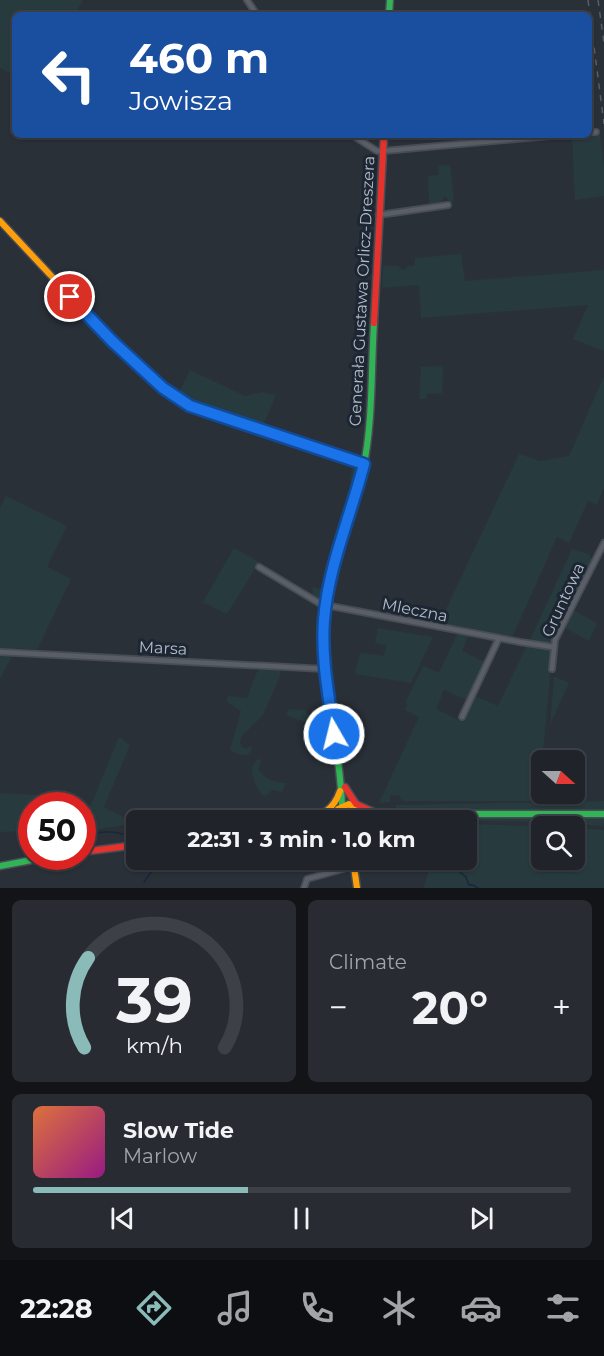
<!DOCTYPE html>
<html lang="en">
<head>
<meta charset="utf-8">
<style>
  body { margin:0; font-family:Montserrat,sans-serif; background:#282c32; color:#f1f3f6; height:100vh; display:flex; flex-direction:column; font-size:22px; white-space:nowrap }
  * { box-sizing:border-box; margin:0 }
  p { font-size:20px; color:#a2a4a8 }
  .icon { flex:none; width:33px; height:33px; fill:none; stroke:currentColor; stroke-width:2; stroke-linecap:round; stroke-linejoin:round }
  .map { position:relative; height:888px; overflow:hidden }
  .drawer { display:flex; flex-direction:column; gap:12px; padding:12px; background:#121417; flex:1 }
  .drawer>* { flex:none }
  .guide { position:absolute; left:12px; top:12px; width:580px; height:126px; border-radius:9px; box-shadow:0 2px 4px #0004,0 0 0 2px #3d4147; background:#1a4fa0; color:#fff; overflow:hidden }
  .needle { width:39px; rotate:111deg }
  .tools { position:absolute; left:531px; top:750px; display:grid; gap:12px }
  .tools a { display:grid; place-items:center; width:54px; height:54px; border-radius:9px; background:#20242a; box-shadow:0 2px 4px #0004,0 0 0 2px #3d4147; font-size:30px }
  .speed { position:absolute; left:18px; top:792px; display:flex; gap:12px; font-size:30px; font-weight:700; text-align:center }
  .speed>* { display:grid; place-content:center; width:78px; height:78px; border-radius:50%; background:#20242a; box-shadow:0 2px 4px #0004,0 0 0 2px #3d4147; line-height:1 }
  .speed .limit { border:9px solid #d22; background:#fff; color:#111 }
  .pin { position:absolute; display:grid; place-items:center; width:51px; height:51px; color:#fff; margin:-26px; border:3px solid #fff; border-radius:50%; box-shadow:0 2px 6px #0007 }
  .me { position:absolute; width:66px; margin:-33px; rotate:352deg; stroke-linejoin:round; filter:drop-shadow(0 0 4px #0008) }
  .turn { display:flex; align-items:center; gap:21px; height:126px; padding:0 18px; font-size:27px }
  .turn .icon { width:78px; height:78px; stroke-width:2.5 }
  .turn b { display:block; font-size:42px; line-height:51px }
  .big { font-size:45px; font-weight:700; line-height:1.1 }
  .drawer .card { flex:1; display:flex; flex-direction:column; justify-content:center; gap:9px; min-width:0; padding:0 21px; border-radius:9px; background:#282c32 }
  .drawer .dial { align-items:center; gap:0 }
  .dial svg { height:156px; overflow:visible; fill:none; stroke:#3d4147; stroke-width:7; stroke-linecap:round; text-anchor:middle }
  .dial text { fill:#f1f3f6; stroke:none }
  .song { display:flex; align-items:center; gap:18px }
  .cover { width:72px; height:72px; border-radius:9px; background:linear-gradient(135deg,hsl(20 70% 55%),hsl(310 70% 35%)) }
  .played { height:6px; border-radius:3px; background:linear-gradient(90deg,#8bbbb9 40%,#3d4147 40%) }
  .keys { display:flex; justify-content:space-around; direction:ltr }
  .heat { display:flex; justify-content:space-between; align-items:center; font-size:33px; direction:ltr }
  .drawer .tiles { flex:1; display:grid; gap:12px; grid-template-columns:1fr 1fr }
  .card:last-child { grid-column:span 2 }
  .trip { position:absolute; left:126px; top:810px; width:351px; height:60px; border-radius:9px; background:#20242a; box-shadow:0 2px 4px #0004,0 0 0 2px #3d4147; font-weight:700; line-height:60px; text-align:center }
  .tab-bar { display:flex; height:96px; justify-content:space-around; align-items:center; background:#0d0e11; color:#a2a4a8 }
  .tab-bar .icon { width:42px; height:42px }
  .tab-bar .active { color:#8bbbb9 }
  .tab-bar b { font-size:27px; color:#f1f3f6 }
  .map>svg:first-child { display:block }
  .green { fill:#273a3e }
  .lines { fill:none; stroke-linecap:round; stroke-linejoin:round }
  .stream { stroke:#19273c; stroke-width:1.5 }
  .street-casing { stroke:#484c55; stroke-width:8 }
  .fast-casing { stroke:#484c55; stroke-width:9 }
  .slow-casing { stroke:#484c55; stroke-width:9 }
  .jam-casing { stroke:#484c55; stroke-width:9 }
  .street { stroke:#5a5e66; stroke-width:4.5 }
  .fast { stroke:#30b455; stroke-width:6 }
  .slow { stroke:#ff9f0a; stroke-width:6 }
  .jam { stroke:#e5322d; stroke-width:6 }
  .rail { stroke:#595d64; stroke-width:1.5; stroke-dasharray:6 6; stroke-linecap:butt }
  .route-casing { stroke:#114b97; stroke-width:15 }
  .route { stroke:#1a73e8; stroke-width:10 }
  .labels { text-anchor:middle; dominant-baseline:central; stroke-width:6; stroke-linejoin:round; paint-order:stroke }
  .street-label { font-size:16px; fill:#b4bcc9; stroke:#1d2633 }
</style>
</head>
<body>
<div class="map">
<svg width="604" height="888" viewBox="0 0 604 888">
  <rect width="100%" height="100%" fill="#2a3038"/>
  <!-- green -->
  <g class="green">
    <path d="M0 0H83L74 15H15V76L0 68Z"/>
    <path d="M600 135 604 167V196L575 200 572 137Z"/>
    <path d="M450 165 454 201 450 202 445 196 440 204 429 205 428 176 439 175 438 166Z"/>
    <path d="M461 254 465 281 604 270V351L573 339 588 305 421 318 419 285 382 288 383 266H398L401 269 405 270 408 266H415V258Z"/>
    <path d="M443 366 442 393 427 394 426 399H419L421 367Z"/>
    <path d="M190 370 245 396 262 392 276 395 263 426 205 407 179 393Z"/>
    <path d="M604 376V488L597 505 588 501 569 543 557 537 512 638 439 624 519 454 540 461 569 456Z"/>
    <path d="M343 460 357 465 360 470 324 598 320 602 312 597 313 587 322 589 353 482 349 480 353 466 341 462Z"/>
    <path d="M6 496 67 526 47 567 71 579 37 650 16 648 0 679V508Z"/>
    <path d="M234 548 259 562 227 614 203 602Z"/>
    <path d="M572 549 589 554 592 561 573 596 552 642H529Z"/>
    <path d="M573 610 597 623 589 641 564 627Z"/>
    <path d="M378 628 433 637 411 683 355 674 360 653 384 656 386 645 375 643Z"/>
    <path d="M458 632 469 634 462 651 485 662 467 700 444 690 436 709 463 722 475 696 498 706 527 645 545 647 550 650V675L539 799 536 801H403L400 798 399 795H390V802L379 803 419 717 405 710 407 705 406 701 423 666 439 673Z"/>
    <path d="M261 669 280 670V676L263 715 241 737 240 743 242 747 247 749 249 747H252L251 751 247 755H240L230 750 241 711 226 701 228 696 247 698 257 672Z"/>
    <path d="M554 676 569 683 550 725Z"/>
    <path d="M289 709 306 710V714L311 715 319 711 328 713 329 723 314 722 312 725 286 715Z"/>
    <path d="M119 737 130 745 104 807 127 819 124 825 83 832V824Z"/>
    <path d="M259 758 261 761 258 769C268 782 272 781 286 783L282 792 272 790 266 796 262 795C258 790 252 778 252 771 251 766 256 761 259 758Z"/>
    <path d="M0 793 37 795 42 805 32 806 31 828 22 831 0 832Z"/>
    <path d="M604 801V811H413L370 809 371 807 396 808V805H402Z"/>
    <path d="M413 817H604V823L602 824 604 826 543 822 371 820Z"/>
    <path d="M467 824 534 826 538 830 535 849 540 850 541 841 542 860H574L575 828 604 830V888H424L431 860H466Z"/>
  </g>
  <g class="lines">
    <!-- stream -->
    <g class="stream">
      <path d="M82 837C98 831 113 830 129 836L131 840"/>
      <path d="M133 854 136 857"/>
      <path d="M181 860 194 862 219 860"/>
      <path d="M445 860 466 877 469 885H473L478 888"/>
      <path d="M144 882 160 860"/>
    </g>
    <defs>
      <g id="street">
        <path d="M247 0 257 15"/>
        <path d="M590 132H596"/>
        <path d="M352 135 377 151H383L561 135"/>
        <path d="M379 215 448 205"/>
        <path d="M259 567 319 603 325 605 520 642 553 647"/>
        <path d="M0 652 325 669"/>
        <path d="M552 669 555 640 604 543"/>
        <path d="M462 717 499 638"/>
        <path d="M304 888 307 879 354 866"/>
      </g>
      <g id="fast">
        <path d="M389 15 390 0"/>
        <path d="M342 805C340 744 321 685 324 624 327 570 351 521 363 469 373 423 371 370 374 323"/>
        <path d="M363 820 378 814H604"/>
        <path d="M0 866 53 856"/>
      </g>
      <g id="slow">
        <path d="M0 221 112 341 175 397 207 413 364 464"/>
        <path d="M303 820C322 817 334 809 340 791"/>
        <path d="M338 820 337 814 338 809 349 804 357 810 356 820"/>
        <path d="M353 860 357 888"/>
      </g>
      <g id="jam">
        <path d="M374 323 384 135"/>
        <path d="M345 787 356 804 378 814"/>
        <path d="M318 820H336"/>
        <path d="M82 852 136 845"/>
      </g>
    </defs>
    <!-- street casing -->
    <use href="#street" class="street-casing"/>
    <!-- fast casing -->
    <use href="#fast" class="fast-casing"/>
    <!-- slow casing -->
    <use href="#slow" class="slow-casing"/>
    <!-- jam casing -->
    <use href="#jam" class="jam-casing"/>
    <!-- street -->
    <use href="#street" class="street"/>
    <!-- fast -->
    <use href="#fast" class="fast"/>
    <!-- slow -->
    <use href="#slow" class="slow"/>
    <!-- jam -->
    <use href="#jam" class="jam"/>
    <!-- rail -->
    <g class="rail">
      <path d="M588 0 604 124"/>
      <path d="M598 0 604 43"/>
    </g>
  </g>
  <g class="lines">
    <defs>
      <path id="route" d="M70 297 112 341 138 365 163 388 190 406 364 464C351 515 328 567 324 620 321 658 329 697 334 734"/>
    </defs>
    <!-- route casing -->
    <use href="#route" class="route-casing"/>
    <!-- route -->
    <use href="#route" class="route"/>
  </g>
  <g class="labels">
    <!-- street labels -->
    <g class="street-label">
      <text transform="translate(362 291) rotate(-87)">Generała Gustawa Orlicz-Dreszera</text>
      <text transform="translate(563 600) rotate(-65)">Gruntowa</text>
      <text transform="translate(415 610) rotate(11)">Mleczna</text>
      <text transform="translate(163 648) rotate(3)">Marsa</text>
    </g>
  </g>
</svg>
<div class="tools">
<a><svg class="needle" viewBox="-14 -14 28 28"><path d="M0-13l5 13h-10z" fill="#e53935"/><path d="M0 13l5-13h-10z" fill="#a2a4a8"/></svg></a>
<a><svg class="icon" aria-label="search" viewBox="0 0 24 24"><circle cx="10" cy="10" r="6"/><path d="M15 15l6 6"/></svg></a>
</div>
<div class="speed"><div class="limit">50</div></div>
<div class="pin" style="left:70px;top:297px;background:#d93025"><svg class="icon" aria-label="arrive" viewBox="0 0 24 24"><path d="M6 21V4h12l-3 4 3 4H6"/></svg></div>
<svg class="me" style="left:334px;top:734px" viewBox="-20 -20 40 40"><circle r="17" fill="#1a73e8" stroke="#fff" stroke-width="3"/><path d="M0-11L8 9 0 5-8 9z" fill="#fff"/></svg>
<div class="trip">22:31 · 3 min · 1.0 km</div>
<div class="guide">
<div class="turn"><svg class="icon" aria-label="left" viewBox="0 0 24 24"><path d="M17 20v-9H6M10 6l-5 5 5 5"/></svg><div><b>460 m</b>Jowisza</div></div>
</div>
</div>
<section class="drawer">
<div class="tiles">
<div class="card dial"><svg viewBox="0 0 100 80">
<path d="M14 69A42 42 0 1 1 86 69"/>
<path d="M14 69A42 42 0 0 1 16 23" stroke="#8bbbb9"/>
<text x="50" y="56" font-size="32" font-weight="700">39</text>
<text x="50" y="72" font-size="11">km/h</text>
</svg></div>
<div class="card"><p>Climate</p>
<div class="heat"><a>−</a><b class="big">20°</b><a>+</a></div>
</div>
<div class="card">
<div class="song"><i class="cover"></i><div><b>Slow Tide</b><p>Marlow</p></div></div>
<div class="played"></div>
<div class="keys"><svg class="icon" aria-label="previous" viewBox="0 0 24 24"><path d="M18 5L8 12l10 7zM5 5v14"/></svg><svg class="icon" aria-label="pause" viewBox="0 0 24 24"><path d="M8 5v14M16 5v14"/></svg><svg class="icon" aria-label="next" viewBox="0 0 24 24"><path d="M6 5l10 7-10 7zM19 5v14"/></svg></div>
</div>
</div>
</section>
<nav class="tab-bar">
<b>22:28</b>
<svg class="icon active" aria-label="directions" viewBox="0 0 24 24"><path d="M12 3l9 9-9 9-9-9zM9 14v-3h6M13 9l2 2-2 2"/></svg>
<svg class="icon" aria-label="music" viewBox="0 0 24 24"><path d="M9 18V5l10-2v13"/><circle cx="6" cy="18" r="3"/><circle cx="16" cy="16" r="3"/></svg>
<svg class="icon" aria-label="phone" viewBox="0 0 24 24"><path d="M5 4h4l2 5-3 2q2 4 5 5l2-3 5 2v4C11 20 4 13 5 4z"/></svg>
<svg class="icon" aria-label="climate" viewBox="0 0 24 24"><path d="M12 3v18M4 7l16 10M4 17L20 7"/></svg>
<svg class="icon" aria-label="car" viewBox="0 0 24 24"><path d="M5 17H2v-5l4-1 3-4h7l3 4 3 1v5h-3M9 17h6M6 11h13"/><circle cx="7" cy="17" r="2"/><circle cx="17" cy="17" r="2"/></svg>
<svg class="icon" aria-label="filters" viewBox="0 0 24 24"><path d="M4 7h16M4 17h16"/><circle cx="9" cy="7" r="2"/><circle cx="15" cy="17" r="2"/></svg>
</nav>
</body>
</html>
